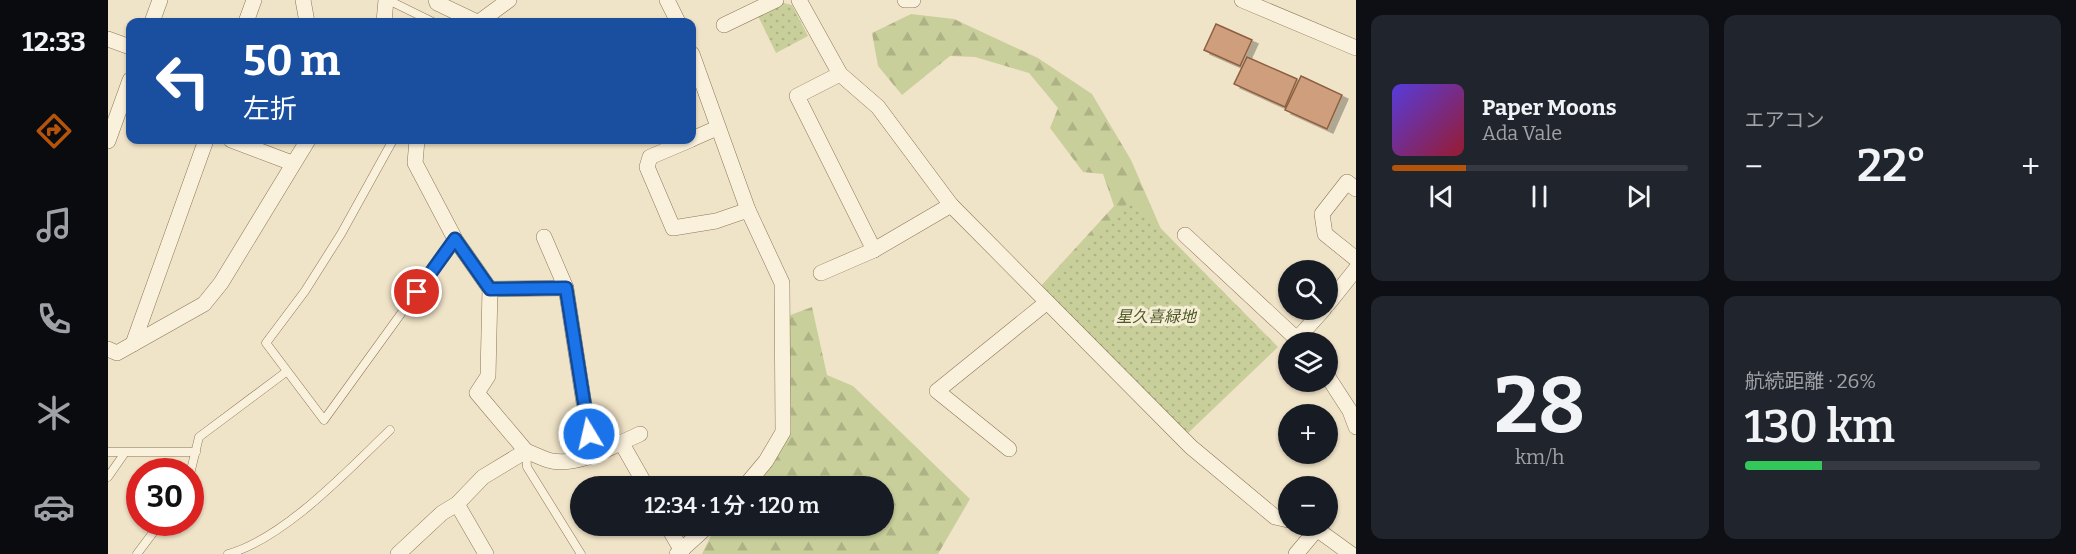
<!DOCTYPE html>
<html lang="ja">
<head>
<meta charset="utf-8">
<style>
  body { margin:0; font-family:Bitter,"Noto Sans JP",serif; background:#20242c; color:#f1f3f6; height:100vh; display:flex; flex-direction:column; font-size:22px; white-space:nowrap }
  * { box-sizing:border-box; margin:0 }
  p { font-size:20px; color:#9ea1a6 }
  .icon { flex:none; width:33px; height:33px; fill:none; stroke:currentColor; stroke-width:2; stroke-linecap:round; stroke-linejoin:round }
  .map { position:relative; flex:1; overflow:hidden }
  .side { display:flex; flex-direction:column; gap:15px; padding:15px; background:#0d0f14; width:720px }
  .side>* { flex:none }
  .top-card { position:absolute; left:18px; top:18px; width:570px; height:126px; border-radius:12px; box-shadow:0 2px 4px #0004; background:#1a4fa0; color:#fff; overflow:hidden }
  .tools { position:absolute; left:1170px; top:260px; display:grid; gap:12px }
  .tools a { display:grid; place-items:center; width:60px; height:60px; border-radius:50%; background:#171b24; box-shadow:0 2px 4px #0004; font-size:30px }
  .speed { position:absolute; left:18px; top:458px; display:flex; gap:12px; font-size:30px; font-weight:700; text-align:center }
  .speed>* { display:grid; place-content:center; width:78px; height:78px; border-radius:50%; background:#171b24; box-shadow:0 2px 4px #0004; line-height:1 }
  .speed .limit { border:9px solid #d22; background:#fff; color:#111 }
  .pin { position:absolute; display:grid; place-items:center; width:51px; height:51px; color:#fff; margin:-26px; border:3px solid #fff; border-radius:50%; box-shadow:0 2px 6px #0007 }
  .me { position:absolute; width:66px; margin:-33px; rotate:351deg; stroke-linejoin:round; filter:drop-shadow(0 0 4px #0008) }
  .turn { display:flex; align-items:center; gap:21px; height:126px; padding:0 18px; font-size:27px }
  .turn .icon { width:78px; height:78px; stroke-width:2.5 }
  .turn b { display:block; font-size:42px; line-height:51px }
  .big { font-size:45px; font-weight:600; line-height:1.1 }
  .side .card { flex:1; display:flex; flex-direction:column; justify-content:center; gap:9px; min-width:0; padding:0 21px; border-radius:12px; background:#20242c }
  .side .dial { align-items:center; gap:0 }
  .dial b { font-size:78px; line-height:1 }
  .song { display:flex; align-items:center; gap:18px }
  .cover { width:72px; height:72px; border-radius:9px; background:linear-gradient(135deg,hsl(250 70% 55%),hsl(350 70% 35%)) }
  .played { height:6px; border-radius:3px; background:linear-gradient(90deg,#b45309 25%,#363941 25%) }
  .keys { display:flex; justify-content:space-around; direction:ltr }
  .heat { display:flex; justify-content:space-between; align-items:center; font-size:33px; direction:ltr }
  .charge { height:9px; border-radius:4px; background:linear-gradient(90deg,#34c759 26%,#363941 0) }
  .side .tiles { flex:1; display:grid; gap:15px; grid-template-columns:repeat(2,1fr) }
  .trip { position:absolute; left:462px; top:476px; width:324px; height:60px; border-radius:30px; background:#171b24; box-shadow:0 2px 4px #0004; font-weight:600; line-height:60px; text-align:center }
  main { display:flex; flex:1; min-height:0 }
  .tabs { display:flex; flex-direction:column; width:108px; justify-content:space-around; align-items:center; background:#090b0e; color:#9ea1a6 }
  .tabs .icon { width:42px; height:42px }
  .tabs .active { color:#b45309 }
  .tabs b { font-size:27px; color:#f1f3f6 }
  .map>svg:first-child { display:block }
  .forest { fill:url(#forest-firs) }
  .park { fill:url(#park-dots) }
  .building { fill:#cf9f7d; stroke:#8d5f41; stroke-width:1.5; filter:url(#shadow) }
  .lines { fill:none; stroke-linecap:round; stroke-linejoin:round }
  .lane-casing { stroke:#8d765c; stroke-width:9 }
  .street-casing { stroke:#8d765c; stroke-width:16 }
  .lane { stroke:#faf1dc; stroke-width:8 }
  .street { stroke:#faf1dc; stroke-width:15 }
  .route-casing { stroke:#114b97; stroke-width:15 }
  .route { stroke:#1a73e8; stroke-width:10 }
  .labels { text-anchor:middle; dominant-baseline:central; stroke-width:6; stroke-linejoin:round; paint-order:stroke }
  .park-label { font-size:16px; font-style:italic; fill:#4d5a26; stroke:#f7eed8 }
</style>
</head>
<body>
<main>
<nav class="tabs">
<b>12:33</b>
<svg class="icon active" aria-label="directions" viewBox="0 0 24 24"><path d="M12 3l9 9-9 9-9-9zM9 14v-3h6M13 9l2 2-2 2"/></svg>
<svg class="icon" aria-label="music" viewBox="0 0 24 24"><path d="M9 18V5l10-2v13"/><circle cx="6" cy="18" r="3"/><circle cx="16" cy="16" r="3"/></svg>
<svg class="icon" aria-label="phone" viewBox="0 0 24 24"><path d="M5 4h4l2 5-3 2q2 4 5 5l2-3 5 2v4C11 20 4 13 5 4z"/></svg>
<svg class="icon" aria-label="climate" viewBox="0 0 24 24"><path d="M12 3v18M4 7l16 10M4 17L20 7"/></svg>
<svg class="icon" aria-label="car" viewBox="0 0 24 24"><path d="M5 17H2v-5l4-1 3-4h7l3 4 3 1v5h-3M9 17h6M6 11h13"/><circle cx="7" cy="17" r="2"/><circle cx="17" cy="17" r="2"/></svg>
</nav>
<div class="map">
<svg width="1248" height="554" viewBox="0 0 1248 554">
  <defs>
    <pattern id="forest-firs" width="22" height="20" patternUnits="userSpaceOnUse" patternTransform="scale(1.5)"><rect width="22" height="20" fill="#c9cf9b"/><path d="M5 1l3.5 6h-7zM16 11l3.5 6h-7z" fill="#aeb285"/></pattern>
    <pattern id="park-dots" width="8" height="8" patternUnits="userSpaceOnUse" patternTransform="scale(1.5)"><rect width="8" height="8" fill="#c9cf9b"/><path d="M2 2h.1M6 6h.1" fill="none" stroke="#aeb285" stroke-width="1.8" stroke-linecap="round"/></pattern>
    <filter id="shadow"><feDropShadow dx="6" dy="4" stdDeviation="0" flood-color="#0004"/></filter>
  </defs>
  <rect width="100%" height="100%" fill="#f0e4c8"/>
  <!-- forest -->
  <g class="forest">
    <path d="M803 14 846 19 930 58 984 94 1023 160 1053 229 1170 347 1077 436 931 288 1006 206 995 174 975 172 942 128 950 108 921 73 867 57 842 56 794 95 770 66 764 33Z"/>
    <path d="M704 307 719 375 745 386 862 499 830 554H594L608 525H776V486H632L681 431 677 317Z"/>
  </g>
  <!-- park -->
  <g class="park">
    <path d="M675 3 684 5 700 36 668 53 650 16Z"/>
    <path d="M1024 199 1169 347 1076 433 934 290Z"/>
  </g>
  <!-- building -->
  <g class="building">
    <path d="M1108 24 1144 40 1132 66 1096 50Z"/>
    <path d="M1139 57 1189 79 1177 107 1126 84Z"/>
    <path d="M1193 76 1234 95 1219 129 1177 110Z"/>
  </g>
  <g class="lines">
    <defs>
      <g id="lane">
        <path d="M280 0 325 22"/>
        <path d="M285 140 233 234 197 291 158 343 216 420 347 239"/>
        <path d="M418 451 419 467 473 554"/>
        <path d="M0 452H88"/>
        <path d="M82 474 91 437 178 372"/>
        <path d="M0 477 16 454"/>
        <path d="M29 554 53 522"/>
        <path d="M120 554C177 538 239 471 282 430"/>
      </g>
      <g id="street">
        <path d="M195 0 199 22"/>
        <path d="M328 0 329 3 369 22"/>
        <path d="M559 0 570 22"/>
        <path d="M691 0 732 74 770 107 843 205 1083 447 1167 517 1180 520"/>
        <path d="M797 0H805"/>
        <path d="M1134 0 1248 48"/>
        <path d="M44 22 52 0"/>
        <path d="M138 22 146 0"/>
        <path d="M276 22 278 0"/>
        <path d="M371 22 401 0"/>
        <path d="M616 25 668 0"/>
        <path d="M0 39 22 47"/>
        <path d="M584 54 640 210 674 283 675 432 658 461 637 486"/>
        <path d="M732 74 689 96 766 250"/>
        <path d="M584 139 609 128"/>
        <path d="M123 140 184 163"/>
        <path d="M309 140 307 163 347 239 382 289 380 376 369 393 418 451"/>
        <path d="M582 140 542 157 539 167 565 228 608 221 640 210"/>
        <path d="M0 141 22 80"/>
        <path d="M1248 189 1239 182 1214 214 1217 234 1248 259"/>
        <path d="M1077 235 1192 342"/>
        <path d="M436 237 458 288 484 455"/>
        <path d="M713 273 766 250 843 205"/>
        <path d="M382 289 458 288"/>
        <path d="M1220 304 1248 269"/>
        <path d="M1189 339 1216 309"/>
        <path d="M25 344 98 140"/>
        <path d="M0 349 9 353 96 304 113 283 200 140"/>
        <path d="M1220 377 1242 411 1248 427"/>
        <path d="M513 442 538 486"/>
        <path d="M901 449 829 391 938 303"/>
        <path d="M349 504 378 554"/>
        <path d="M559 525 574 551"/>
        <path d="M1203 525 1243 554"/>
        <path d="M290 554 334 513 349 504 375 477 418 451C426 454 435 459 444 461 474 466 506 445 532 434"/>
        <path d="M569 554 601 525"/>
        <path d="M1188 554 1209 529"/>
      </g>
    </defs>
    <!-- lane casing -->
    <use href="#lane" class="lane-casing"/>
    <!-- street casing -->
    <use href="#street" class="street-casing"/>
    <!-- lane -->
    <use href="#lane" class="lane"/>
    <!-- street -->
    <use href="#street" class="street"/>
  </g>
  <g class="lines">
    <defs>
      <path id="route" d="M309 292 347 239 382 289 458 288 481 434"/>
    </defs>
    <!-- route casing -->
    <use href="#route" class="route-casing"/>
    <!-- route -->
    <use href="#route" class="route"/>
  </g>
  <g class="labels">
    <!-- park labels -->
    <g class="park-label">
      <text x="1048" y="316">星久喜緑地</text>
    </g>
  </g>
</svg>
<div class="tools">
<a><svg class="icon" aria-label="search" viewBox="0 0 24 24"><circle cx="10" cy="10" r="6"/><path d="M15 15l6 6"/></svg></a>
<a><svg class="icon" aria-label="layers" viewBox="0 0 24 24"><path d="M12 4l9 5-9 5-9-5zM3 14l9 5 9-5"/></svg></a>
<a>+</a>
<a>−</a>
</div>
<div class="speed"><div class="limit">30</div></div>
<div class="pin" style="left:309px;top:292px;background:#d93025"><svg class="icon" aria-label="arrive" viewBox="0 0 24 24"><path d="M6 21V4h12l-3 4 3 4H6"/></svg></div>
<svg class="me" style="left:481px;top:434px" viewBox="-20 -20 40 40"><circle r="17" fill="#1a73e8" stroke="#fff" stroke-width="3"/><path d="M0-11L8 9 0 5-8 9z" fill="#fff"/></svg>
<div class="trip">12:34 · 1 分 · 120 m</div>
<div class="top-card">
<div class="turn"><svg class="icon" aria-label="left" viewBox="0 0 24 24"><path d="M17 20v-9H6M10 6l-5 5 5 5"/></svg><div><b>50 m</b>左折</div></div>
</div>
</div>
<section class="side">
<div class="tiles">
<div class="card">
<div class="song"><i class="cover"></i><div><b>Paper Moons</b><p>Ada Vale</p></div></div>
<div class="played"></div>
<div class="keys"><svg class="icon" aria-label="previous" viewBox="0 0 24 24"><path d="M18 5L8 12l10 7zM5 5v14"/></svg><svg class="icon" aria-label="pause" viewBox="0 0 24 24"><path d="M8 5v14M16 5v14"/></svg><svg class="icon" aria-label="next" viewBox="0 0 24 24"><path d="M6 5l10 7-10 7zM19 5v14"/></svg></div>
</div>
<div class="card"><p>エアコン</p>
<div class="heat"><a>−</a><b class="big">22°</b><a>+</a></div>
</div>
<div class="card dial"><b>28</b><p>km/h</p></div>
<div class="card"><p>航続距離 · 26%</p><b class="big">130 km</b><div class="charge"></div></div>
</div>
</section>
</main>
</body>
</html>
